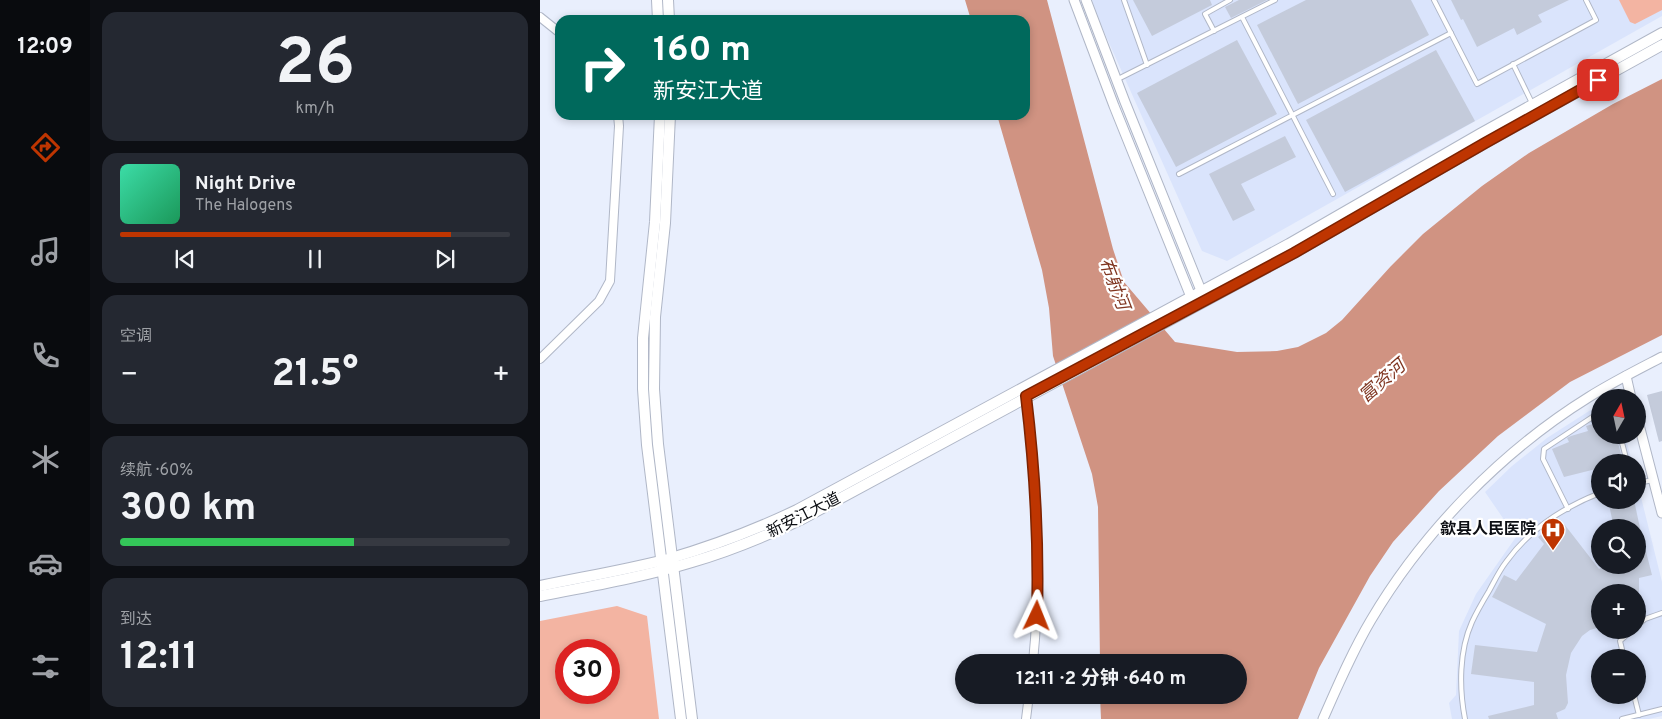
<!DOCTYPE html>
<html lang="zh">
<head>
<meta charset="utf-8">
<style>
  body { margin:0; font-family:Overpass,"Noto Sans SC",sans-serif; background:#242831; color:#f1f3f6; height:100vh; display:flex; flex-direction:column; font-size:19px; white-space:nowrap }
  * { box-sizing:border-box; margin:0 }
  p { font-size:16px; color:#9ea1a6 }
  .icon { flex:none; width:28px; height:28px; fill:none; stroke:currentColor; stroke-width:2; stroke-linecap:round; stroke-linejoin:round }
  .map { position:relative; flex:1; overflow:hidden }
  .sheet { display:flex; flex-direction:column; gap:12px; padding:12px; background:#0d0f14; width:450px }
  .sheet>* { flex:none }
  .hud { position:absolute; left:15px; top:15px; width:475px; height:105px; border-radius:15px; box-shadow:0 2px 8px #0003; background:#00695c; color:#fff; overflow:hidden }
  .needle { width:32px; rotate:9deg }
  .tools { position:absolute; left:1051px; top:389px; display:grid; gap:10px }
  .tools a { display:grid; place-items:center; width:55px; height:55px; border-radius:50%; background:#171b24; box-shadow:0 2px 8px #0003; font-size:25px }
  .speed { position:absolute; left:15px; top:639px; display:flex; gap:10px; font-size:25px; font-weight:700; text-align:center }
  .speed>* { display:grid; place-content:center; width:65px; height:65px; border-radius:50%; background:#171b24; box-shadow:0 2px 8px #0003; line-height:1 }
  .speed .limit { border:8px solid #d22; background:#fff; color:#111 }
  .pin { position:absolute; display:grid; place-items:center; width:42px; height:42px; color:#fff; margin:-21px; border-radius:10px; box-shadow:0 2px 8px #0006 }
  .me { position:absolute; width:55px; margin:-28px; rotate:2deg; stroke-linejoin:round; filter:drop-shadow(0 0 4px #0008) }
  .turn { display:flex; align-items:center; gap:18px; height:105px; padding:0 15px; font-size:22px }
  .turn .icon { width:65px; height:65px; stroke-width:2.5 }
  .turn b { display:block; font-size:35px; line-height:42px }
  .big { font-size:38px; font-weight:700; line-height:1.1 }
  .sheet .widget { flex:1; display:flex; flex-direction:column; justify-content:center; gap:8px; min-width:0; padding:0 18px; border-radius:15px; background:#242831 }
  .sheet .dial { align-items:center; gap:0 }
  .dial b { font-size:65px; line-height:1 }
  .song { display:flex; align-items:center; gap:15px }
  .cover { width:60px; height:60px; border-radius:8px; background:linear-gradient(135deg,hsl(160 70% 55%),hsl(150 70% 35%)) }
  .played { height:5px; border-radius:2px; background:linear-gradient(90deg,#be3501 85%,#363941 85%) }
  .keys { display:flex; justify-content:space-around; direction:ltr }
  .heat { display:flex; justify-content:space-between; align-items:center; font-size:28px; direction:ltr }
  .charge { height:8px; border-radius:4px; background:linear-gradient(90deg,#34c759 60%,#363941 0) }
  .trip { position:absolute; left:415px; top:654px; width:292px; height:50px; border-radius:25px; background:#171b24; box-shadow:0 2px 8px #0003; font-weight:700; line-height:50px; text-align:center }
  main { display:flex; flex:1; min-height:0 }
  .tab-bar { display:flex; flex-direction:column; width:90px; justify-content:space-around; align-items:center; background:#090b0e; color:#9ea1a6 }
  .tab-bar .icon { width:35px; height:35px }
  .tab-bar .current { color:#be3501 }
  .tab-bar b { font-size:22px; color:#f1f3f6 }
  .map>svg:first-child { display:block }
  .built { fill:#dae4fc; fill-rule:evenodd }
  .green { fill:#f3b4a2; fill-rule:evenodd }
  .water { fill:#d09382 }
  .building { fill:#c4cbdb }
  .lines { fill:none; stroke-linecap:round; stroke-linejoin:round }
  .service-casing { stroke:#b0b7c7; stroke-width:6 }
  .minor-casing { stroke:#b0b7c7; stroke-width:10 }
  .tertiary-casing { stroke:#b0b7c7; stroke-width:11 }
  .secondary-casing { stroke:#b0b7c7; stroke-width:12 }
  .service { stroke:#fff; stroke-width:4 }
  .minor { stroke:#fff; stroke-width:8 }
  .tertiary { stroke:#fff; stroke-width:9 }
  .secondary { stroke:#fff; stroke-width:10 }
  .route-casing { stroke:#7c2201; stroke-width:12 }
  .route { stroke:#be3501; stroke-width:9 }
  .labels { text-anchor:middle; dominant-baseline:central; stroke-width:4.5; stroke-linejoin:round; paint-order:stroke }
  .street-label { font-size:16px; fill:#0c0e13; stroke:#fff }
  .poi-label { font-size:16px; font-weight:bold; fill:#0c0e13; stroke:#fff; text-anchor:end }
  .water-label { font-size:18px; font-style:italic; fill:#803621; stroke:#fff }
</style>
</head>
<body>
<main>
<nav class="tab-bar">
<b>12:09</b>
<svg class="icon current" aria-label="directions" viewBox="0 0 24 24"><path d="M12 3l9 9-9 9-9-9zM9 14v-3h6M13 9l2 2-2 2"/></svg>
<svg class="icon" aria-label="music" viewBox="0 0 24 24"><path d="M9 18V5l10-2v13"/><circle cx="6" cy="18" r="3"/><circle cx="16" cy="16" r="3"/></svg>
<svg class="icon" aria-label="phone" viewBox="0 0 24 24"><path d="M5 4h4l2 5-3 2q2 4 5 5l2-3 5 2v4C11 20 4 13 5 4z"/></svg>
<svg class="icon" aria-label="climate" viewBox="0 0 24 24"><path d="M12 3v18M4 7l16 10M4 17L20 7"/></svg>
<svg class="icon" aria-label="car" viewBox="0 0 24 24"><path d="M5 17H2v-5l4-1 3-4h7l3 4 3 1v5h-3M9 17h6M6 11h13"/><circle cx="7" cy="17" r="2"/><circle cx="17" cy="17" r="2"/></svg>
<svg class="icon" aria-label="filters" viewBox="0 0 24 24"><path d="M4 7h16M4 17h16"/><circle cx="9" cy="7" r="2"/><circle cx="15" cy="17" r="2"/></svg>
</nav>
<section class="sheet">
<div class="widget dial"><b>26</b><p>km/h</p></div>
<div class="widget">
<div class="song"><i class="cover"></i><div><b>Night Drive</b><p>The Halogens</p></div></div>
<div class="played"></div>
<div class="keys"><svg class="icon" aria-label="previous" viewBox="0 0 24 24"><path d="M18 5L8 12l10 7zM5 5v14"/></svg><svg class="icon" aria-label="pause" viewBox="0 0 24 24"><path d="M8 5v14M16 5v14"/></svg><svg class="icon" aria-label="next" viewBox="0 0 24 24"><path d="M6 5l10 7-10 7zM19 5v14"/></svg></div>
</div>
<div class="widget"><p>空调</p>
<div class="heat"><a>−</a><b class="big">21.5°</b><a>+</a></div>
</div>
<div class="widget"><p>续航 · 60%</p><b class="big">300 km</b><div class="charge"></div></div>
<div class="widget"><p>到达</p><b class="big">12:11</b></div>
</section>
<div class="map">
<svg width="1122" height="719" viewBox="0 0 1122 719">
  <rect width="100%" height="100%" fill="#e9effd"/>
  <!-- built -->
  <g class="built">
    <path d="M552 0H1122V16L687 261 662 251 557 16Z"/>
    <path d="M1060 404V435H1085L1092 462H1060V500H1098V485L1122 582V716L1109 719H912L909 703 916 695 919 631 936 594 976 537 945 492 972 466 1007 438ZM1060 528H1098V565H1060ZM1060 592H1098V630H1060ZM1060 658H1098V695H1060Z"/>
  </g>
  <!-- green -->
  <g class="green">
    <path d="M1079 0H1122V10L1095 24 1090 22Z"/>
    <path d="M77 606 107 616 119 719H0V621ZM26 650H69V692H26Z"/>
  </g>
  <!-- water -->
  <path class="water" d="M425 0H507L573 249 584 282 635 342 697 352 737 351 758 347 786 333 802 320 851 266 883 234 942 186 989 153 1073 104 1122 79V335L1030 382 958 436 899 491 853 542 830 576 779 668 758 719H561L560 695H699V662H560L558 507 552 474 513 356 509 308 502 270 457 115H485V20H431Z"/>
  <!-- building -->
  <g class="building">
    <path d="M593 0H670L672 5 612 36Z"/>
    <path d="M699 0H727L691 18 685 7Z"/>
    <path d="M766 0H871L889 35 758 104 717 25Z"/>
    <path d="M911 0H1029L998 15 1002 22 977 35 974 28 937 47 923 19 921 20Z"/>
    <path d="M697 40 737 114 636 167 597 93Z"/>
    <path d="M896 50 935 121 805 192 766 120Z"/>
    <path d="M745 136 756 157 701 184 715 210 693 221 669 174Z"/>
    <path d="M1122 391V441L1119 442 1107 395Z"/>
    <path d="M1060 422V435H1076L1083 462H1060V468L1024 477 1012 449 1029 442 1027 438 1031 436 1048 431 1046 426Z"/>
    <path d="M1068 500H1094L1100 528H1074Z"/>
    <path d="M1021 520 1059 569 1066 565H1098V528H1100L1112 575 1099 578V592H1060V627L1050 630 1042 636 1031 653 1026 675 1028 703 1025 709 1016 713 1018 719H949L948 716 994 705V682L931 674 935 645 997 652 1006 624 952 597 964 575 976 581 1004 544 998 537Z"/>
  </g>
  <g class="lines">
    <defs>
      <g id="service">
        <path d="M584 0 607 65"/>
        <path d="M894 0 937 84 1056 20 1046 0"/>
        <path d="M702 17 793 194"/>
        <path d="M674 31 665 14 690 0"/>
        <path d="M973 64 992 103"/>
        <path d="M576 80 735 0"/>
        <path d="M639 174 911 33"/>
        <path d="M1080 435 1087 462"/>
        <path d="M1098 483 1113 480"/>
        <path d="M1028 509 1003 459 1004 449 1060 412"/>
        <path d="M1098 625 1105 619 1122 613"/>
        <path d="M1084 658 1080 641 1092 630"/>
        <path d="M1094 695 1099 715"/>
        <path d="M925 719C919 688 919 651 932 622 937 611 943 601 949 591 954 582 959 571 966 562 989 530 1024 507 1060 493"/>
        <path d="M1082 719 1122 709"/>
      </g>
      <g id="minor">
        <path d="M0 17 20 33"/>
        <path d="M0 359 59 301 70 281 79 126 78 115"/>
        <path d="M486 396C497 485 502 574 493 662"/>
        <path d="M486 719 489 695"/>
      </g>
      <g id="tertiary">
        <path d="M534 0 574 106 653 302"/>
        <path d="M546 0 585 102 664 298"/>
        <path d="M1086 376 1091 398"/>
        <path d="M1098 421 1122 513"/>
        <path d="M783 719C798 685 812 652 831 620 883 532 962 451 1049 397 1073 382 1097 370 1122 357"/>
      </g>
      <g id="secondary">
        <path d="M117 0 118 20"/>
        <path d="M128 0 129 20"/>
        <path d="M120 115 115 222 103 338V389L107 445 141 719"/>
        <path d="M130 115 125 223 115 317 114 389 118 444 152 719"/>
        <path d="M0 586C43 577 86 570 128 559 173 546 215 530 257 510L749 244 940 134 1122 33"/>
        <path d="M0 596C51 586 103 577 152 562 190 551 226 536 262 519L754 253 945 143 1122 45"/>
      </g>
    </defs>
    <!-- service casing -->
    <use href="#service" class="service-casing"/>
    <!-- minor casing -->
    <use href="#minor" class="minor-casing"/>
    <!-- tertiary casing -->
    <use href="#tertiary" class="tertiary-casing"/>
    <!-- secondary casing -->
    <use href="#secondary" class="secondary-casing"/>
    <!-- service -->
    <use href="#service" class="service"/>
    <!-- minor -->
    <use href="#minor" class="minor"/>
    <!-- tertiary -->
    <use href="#tertiary" class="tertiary"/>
    <!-- secondary -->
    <use href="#secondary" class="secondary"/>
  </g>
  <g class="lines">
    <defs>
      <path id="route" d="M497 616C499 542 495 470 486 396L754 253 945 143 1058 80"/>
    </defs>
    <!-- route casing -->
    <use href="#route" class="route-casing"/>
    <!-- route -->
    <use href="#route" class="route"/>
  </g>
  <!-- icons -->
  <defs>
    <symbol id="hospital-pin" viewBox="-11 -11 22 30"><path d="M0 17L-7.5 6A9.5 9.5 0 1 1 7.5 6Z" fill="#be3501" stroke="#fff"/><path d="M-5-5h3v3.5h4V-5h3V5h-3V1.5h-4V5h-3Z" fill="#fff"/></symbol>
  </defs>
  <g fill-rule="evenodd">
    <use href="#hospital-pin" x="999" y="516" width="28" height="38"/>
  </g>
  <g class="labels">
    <!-- street labels -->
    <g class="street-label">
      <text transform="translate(264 516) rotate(-27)">新安江大道</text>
    </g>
    <!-- poi labels -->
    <g class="poi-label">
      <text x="996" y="530">歙县人民医院</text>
    </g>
    <!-- water labels -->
    <g class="water-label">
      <text transform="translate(573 284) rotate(69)">布射河</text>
      <text transform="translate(843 382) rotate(-41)">富资河</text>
    </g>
  </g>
</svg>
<div class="tools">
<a><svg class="needle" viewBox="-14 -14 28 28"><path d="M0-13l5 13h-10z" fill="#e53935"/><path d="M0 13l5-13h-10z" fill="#9ea1a6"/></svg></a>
<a><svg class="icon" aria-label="sound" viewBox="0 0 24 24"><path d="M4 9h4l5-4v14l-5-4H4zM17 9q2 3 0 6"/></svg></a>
<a><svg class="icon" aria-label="search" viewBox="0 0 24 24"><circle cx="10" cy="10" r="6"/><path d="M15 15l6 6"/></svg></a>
<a>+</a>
<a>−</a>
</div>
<div class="speed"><div class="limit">30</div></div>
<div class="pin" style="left:1058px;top:80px;background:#d93025"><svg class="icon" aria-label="arrive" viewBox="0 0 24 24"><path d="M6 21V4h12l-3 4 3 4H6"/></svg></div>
<svg class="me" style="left:497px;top:616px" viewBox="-20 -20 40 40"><path d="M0-17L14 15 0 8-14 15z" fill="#be3501" stroke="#fff" stroke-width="4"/></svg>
<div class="trip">12:11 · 2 分钟 · 640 m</div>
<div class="hud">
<div class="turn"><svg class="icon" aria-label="right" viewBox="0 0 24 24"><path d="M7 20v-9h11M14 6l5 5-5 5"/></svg><div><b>160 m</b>新安江大道</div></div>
</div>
</div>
</main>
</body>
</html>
